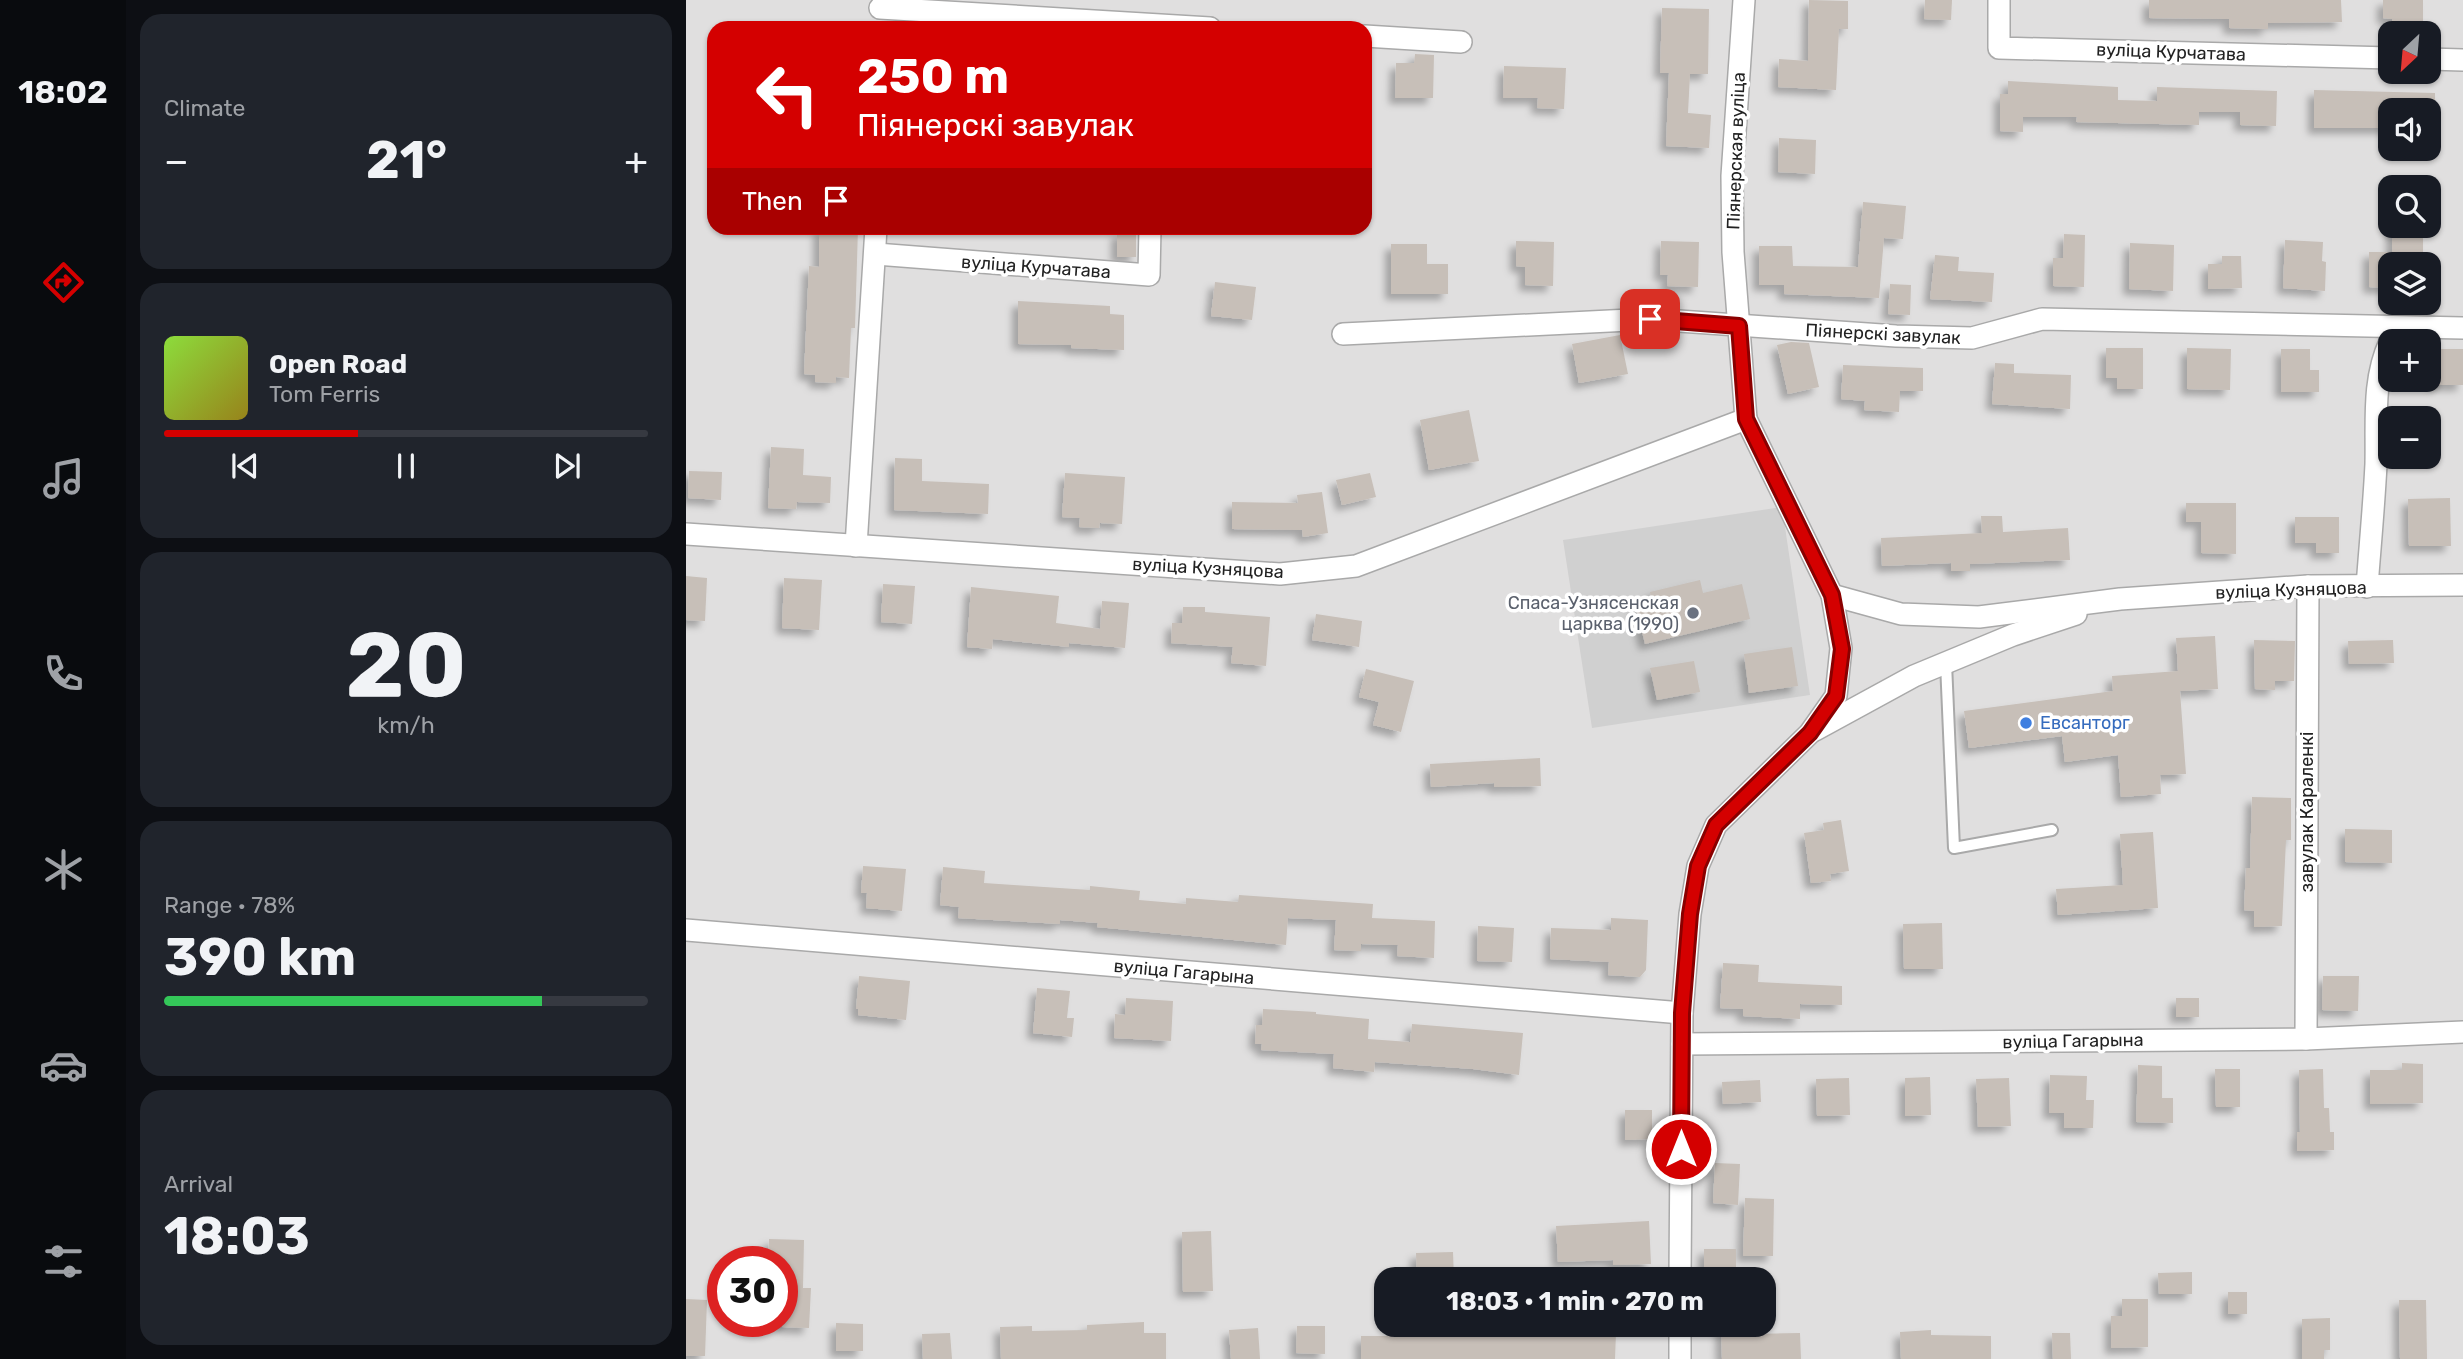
<!DOCTYPE html>
<html lang="en">
<head>
<meta charset="utf-8">
<style>
  body { margin:0; font-family:Rubik,sans-serif; background:#20242c; color:#f1f3f6; height:100vh; display:flex; flex-direction:column; font-size:26px; white-space:nowrap }
  * { box-sizing:border-box; margin:0 }
  p { font-size:23px; color:#9ea1a6 }
  .icon { flex:none; width:38px; height:38px; fill:none; stroke:currentColor; stroke-width:2; stroke-linecap:round; stroke-linejoin:round }
  .map { position:relative; flex:1; overflow:hidden }
  .panel { display:flex; flex-direction:column; gap:14px; padding:14px; background:#0d0f14; width:560px }
  .panel>* { flex:none }
  .hud { position:absolute; left:21px; top:21px; width:665px; height:214px; border-radius:21px; box-shadow:0 2px 5px #0004; background:#d40000; color:#fff; overflow:hidden }
  .needle { width:46px; rotate:206deg }
  .buttons { position:absolute; left:1692px; top:21px; display:grid; gap:14px }
  .buttons a { display:grid; place-items:center; width:63px; height:63px; border-radius:14px; background:#171b24; box-shadow:0 2px 5px #0004; font-size:35px }
  .speed { position:absolute; left:21px; top:1246px; display:flex; gap:14px; font-size:35px; font-weight:700; text-align:center }
  .speed>* { display:grid; place-content:center; width:91px; height:91px; border-radius:50%; background:#171b24; box-shadow:0 2px 5px #0004; line-height:1 }
  .speed .limit { border:10px solid #d22; background:#fff; color:#111 }
  .pin { position:absolute; display:grid; place-items:center; width:60px; height:60px; color:#fff; margin:-30px; border-radius:14px; box-shadow:0 4px 10px #0006 }
  .me { position:absolute; width:77px; margin:-38px; rotate:0deg; stroke-linejoin:round; filter:drop-shadow(0 0 5px #0008) }
  .turn { display:flex; align-items:center; gap:24px; height:147px; padding:0 35px; font-size:32px }
  .turn .icon { width:91px; height:91px; stroke-width:2.5 }
  .turn b { display:block; font-size:49px; line-height:60px }
  .then { display:flex; align-items:center; height:66px; padding:0 35px; background:#0003; gap:14px; font-size:26px }
  .big { font-size:52px; font-weight:700; line-height:1.1 }
  .panel .tile { flex:1; display:flex; flex-direction:column; justify-content:center; gap:10px; min-width:0; padding:0 24px; border-radius:21px; background:#20242c }
  .panel .dial { align-items:center; gap:0 }
  .dial b { font-size:91px; line-height:1 }
  .song { display:flex; align-items:center; gap:21px }
  .cover { width:84px; height:84px; border-radius:10px; background:linear-gradient(135deg,hsl(90 70% 55%),hsl(50 70% 35%)) }
  .played { height:7px; border-radius:4px; background:linear-gradient(90deg,#d40000 40%,#363941 40%) }
  .keys { display:flex; justify-content:space-around; direction:ltr }
  .heat { display:flex; justify-content:space-between; align-items:center; font-size:38px; direction:ltr }
  .charge { height:10px; border-radius:5px; background:linear-gradient(90deg,#34c759 78%,#363941 0) }
  .trip { position:absolute; left:688px; top:1267px; width:402px; height:70px; border-radius:21px; background:#171b24; box-shadow:0 2px 5px #0004; font-weight:700; line-height:70px; text-align:center }
  main { display:flex; flex:1; min-height:0 }
  .menu { display:flex; flex-direction:column; width:126px; justify-content:space-around; align-items:center; background:#090b0e; color:#9ea1a6 }
  .menu .icon { width:49px; height:49px }
  .menu .selected { color:#d40000 }
  .menu b { font-size:32px; color:#f1f3f6 }
  .map>svg:first-child { display:block }
  .residential { fill:#e0dfdf; fill-rule:evenodd }
  .religious { fill:#d0d0d0 }
  .building { fill:#c7bfb8; filter:url(#shadow) }
  .lines { fill:none; stroke-linecap:round; stroke-linejoin:round }
  .lane-casing { stroke:#a9a9a9; stroke-width:14 }
  .street-casing { stroke:#a9a9a9; stroke-width:24 }
  .lane { stroke:#fff; stroke-width:10 }
  .street { stroke:#fff; stroke-width:21 }
  .route-casing { stroke:#8a0000; stroke-width:18 }
  .route { stroke:#d40000; stroke-width:12 }
  .worship-dot { fill:#6b7280; stroke:#fff; stroke-width:2.5 }
  .shop-dot { fill:#3f7fe0; stroke:#fff; stroke-width:2.5 }
  .labels { text-anchor:middle; dominant-baseline:central; stroke-width:7; stroke-linejoin:round; paint-order:stroke }
  .street-label { font-size:18px; fill:#222; stroke:#fff }
  .worship-label { font-size:18px; fill:#5b616d; stroke:#fff; text-anchor:end }
  .shop-label { font-size:18px; fill:#366cbe; stroke:#fff; text-anchor:start }
</style>
</head>
<body>
<main>
<nav class="menu">
<b>18:02</b>
<svg class="icon selected" aria-label="directions" viewBox="0 0 24 24"><path d="M12 3l9 9-9 9-9-9zM9 14v-3h6M13 9l2 2-2 2"/></svg>
<svg class="icon" aria-label="music" viewBox="0 0 24 24"><path d="M9 18V5l10-2v13"/><circle cx="6" cy="18" r="3"/><circle cx="16" cy="16" r="3"/></svg>
<svg class="icon" aria-label="phone" viewBox="0 0 24 24"><path d="M5 4h4l2 5-3 2q2 4 5 5l2-3 5 2v4C11 20 4 13 5 4z"/></svg>
<svg class="icon" aria-label="climate" viewBox="0 0 24 24"><path d="M12 3v18M4 7l16 10M4 17L20 7"/></svg>
<svg class="icon" aria-label="car" viewBox="0 0 24 24"><path d="M5 17H2v-5l4-1 3-4h7l3 4 3 1v5h-3M9 17h6M6 11h13"/><circle cx="7" cy="17" r="2"/><circle cx="17" cy="17" r="2"/></svg>
<svg class="icon" aria-label="filters" viewBox="0 0 24 24"><path d="M4 7h16M4 17h16"/><circle cx="9" cy="7" r="2"/><circle cx="15" cy="17" r="2"/></svg>
</nav>
<section class="panel">
<div class="tile"><p>Climate</p>
<div class="heat"><a>−</a><b class="big">21°</b><a>+</a></div>
</div>
<div class="tile">
<div class="song"><i class="cover"></i><div><b>Open Road</b><p>Tom Ferris</p></div></div>
<div class="played"></div>
<div class="keys"><svg class="icon" aria-label="previous" viewBox="0 0 24 24"><path d="M18 5L8 12l10 7zM5 5v14"/></svg><svg class="icon" aria-label="pause" viewBox="0 0 24 24"><path d="M8 5v14M16 5v14"/></svg><svg class="icon" aria-label="next" viewBox="0 0 24 24"><path d="M6 5l10 7-10 7zM19 5v14"/></svg></div>
</div>
<div class="tile dial"><b>20</b><p>km/h</p></div>
<div class="tile"><p>Range · 78%</p><b class="big">390 km</b><div class="charge"></div></div>
<div class="tile"><p>Arrival</p><b class="big">18:03</b></div>
</section>
<div class="map">
<svg width="1777" height="1359" viewBox="0 0 1777 1359">
  <defs>
    <filter id="shadow"><feDropShadow dx="-6" dy="6" stdDeviation="3.5" flood-color="#0004"/></filter>
  </defs>
  <rect width="100%" height="100%" fill="#f2efe9"/>
  <!-- residential -->
  <path class="residential" d="M0 0H1777V1359H0ZM28 28H679V228H28ZM1704 33H1743V72H1704ZM1704 110H1743V149H1704ZM1704 187H1743V226H1704ZM1704 264H1743V303H1704ZM1704 341H1743V380H1704ZM1704 418H1743V457H1704ZM37 1262H96V1321H37ZM700 1279H1078V1325H700Z"/>
  <!-- religious -->
  <path class="religious" d="M1096 507 1124 695 906 728 877 540Z"/>
  <!-- building -->
  <g class="building">
    <path d="M1123 0 1162 1V29H1153L1150 90 1092 87 1093 59 1122 61Z"/>
    <path d="M1239 0H1266L1265 20 1238 19Z"/>
    <path d="M1463 0H1655L1656 22 1582 23V29L1543 28V19L1463 18Z"/>
    <path d="M1697 0H1737V27L1706 26V19L1697 18Z"/>
    <path d="M976 8 1023 9 1022 74H1004L1002 113 1025 115 1023 148 980 146 983 73H974Z"/>
    <path d="M729 54 748 55 747 98H709L710 63H728Z"/>
    <path d="M818 66 880 68 878 109 851 108 852 98H817Z"/>
    <path d="M1322 81 1432 87V100L1471 101V87L1591 91 1590 126 1554 125V112H1513V125L1390 122 1391 117H1337V132L1314 131V94H1322Z"/>
    <path d="M1628 90 1749 93V110H1704V128H1628Z"/>
    <path d="M1093 138 1130 140 1129 174 1092 172Z"/>
    <path d="M1177 202 1220 206 1217 239 1198 238 1193 298 1098 294V285H1073V246H1106L1107 266 1172 267Z"/>
    <path d="M133 228H172L169 328H165L163 378 150 377V383L129 382V375L118 374 123 266 133 267Z"/>
    <rect x="1706" y="229" width="31" height="27"/>
    <rect x="431" y="232" width="19" height="25"/>
    <path d="M1378 234 1399 235 1398 287 1367 286V258H1377Z"/>
    <path d="M1599 240 1637 242 1636 261 1640 262 1639 291 1597 288Z"/>
    <path d="M830 241 868 242 867 286 839 285V267L830 266Z"/>
    <path d="M975 241 1013 242 1012 287 981 286 982 275H974Z"/>
    <path d="M1444 243 1488 245 1487 291 1443 289Z"/>
    <path d="M705 244H741V264H762V294H705Z"/>
    <path d="M1683 252H1704V288L1683 287Z"/>
    <path d="M1249 255 1273 257 1272 271 1308 273 1306 302 1244 299Z"/>
    <path d="M1536 256H1555L1556 288 1522 289V264H1536Z"/>
    <path d="M529 282 570 287 566 320 525 316Z"/>
    <path d="M1204 284 1225 285 1224 315 1202 314Z"/>
    <path d="M332 301 424 306V314L438 315V350L385 348V345L332 344Z"/>
    <path d="M934 335 942 374 893 383 886 344Z"/>
    <path d="M1105 342 1123 343 1133 387 1102 394 1091 345Z"/>
    <path d="M1420 348H1457V389H1431V378H1420Z"/>
    <path d="M1501 348 1545 349 1544 390 1501 389Z"/>
    <path d="M1595 349H1624V370H1633V392H1595Z"/>
    <path d="M1743 349H1777V385H1749V372L1743 373Z"/>
    <path d="M1309 363 1328 364V373L1385 375 1384 409 1306 404Z"/>
    <path d="M1157 365 1237 368V391H1214L1213 412 1178 410 1179 401 1155 399Z"/>
    <path d="M783 410 793 461 743 470 734 420Z"/>
    <path d="M85 447 118 449 117 475 145 477 144 503 111 502 110 509 82 508Z"/>
    <path d="M209 458 236 459V481L303 484 302 514 208 510Z"/>
    <path d="M3 471 36 472 35 500 2 498Z"/>
    <path d="M379 473 439 477 436 524 414 523 413 528 393 527 394 518 376 517Z"/>
    <path d="M684 473 690 497 656 505 650 480Z"/>
    <path d="M636 492 642 533 617 537 616 530 546 529V502L612 503 611 495Z"/>
    <path d="M1764 498 1765 546H1723L1722 499Z"/>
    <path d="M1500 503H1550V554L1515 553V522H1500Z"/>
    <path d="M1295 516H1316L1317 532 1382 528 1384 560 1284 564V571H1265V563L1196 566 1195 538 1296 533Z"/>
    <path d="M1609 517H1653V553H1630V543H1609Z"/>
    <path d="M0 576 21 578 19 621 0 620Z"/>
    <path d="M98 578 136 580 133 630 96 628Z"/>
    <path d="M1014 580 1017 593 1056 584 1064 619 959 644 950 607 966 603 964 592Z"/>
    <path d="M197 584 229 586 226 624 195 622Z"/>
    <path d="M285 587 373 596 370 623 414 629 416 601 443 603 439 648 383 643V647L307 639 306 649 281 647Z"/>
    <path d="M497 607H519V612L584 617 580 666 545 663 547 647 485 643 486 623H496Z"/>
    <path d="M630 614 676 621 673 647 626 640Z"/>
    <path d="M1529 636 1532 689 1494 691 1500 774 1474 775 1475 794 1435 797 1432 755 1379 762 1376 736 1283 748 1278 711 1427 691 1426 676 1492 671 1490 638Z"/>
    <path d="M1568 640 1609 641 1608 681H1589V690L1569 689Z"/>
    <path d="M1707 640 1708 663 1663 664 1662 641Z"/>
    <path d="M1106 647 1112 686 1063 693 1058 654Z"/>
    <path d="M1008 661 1014 692 971 700 964 668Z"/>
    <path d="M680 669 728 681 715 732 687 725 693 702 673 697Z"/>
    <path d="M854 758 855 786 808 787V783L745 787 744 764Z"/>
    <path d="M1566 797 1605 798V840H1600L1596 926 1568 927V911L1558 910 1560 868H1564Z"/>
    <path d="M1155 820 1163 871 1144 874 1145 881 1125 883 1118 833 1138 830 1137 823Z"/>
    <path d="M1659 829 1706 830V863L1659 862Z"/>
    <path d="M1467 832 1472 908 1372 915 1370 889 1437 885 1434 834Z"/>
    <path d="M177 866 220 869 216 911 180 908 181 893H175Z"/>
    <path d="M257 867 299 871 298 883 404 890V886L454 891 453 900 500 904V898L552 902 553 895 687 904 686 918 749 921 748 958 711 956 712 945 675 944V951L648 950 650 920 602 918 600 945 411 927 412 923 374 920V924L272 918 273 907 254 905Z"/>
    <path d="M925 918 962 920 960 970 954 977 922 975 923 962 864 959 865 928 925 930Z"/>
    <path d="M1256 923 1257 969H1218L1217 924Z"/>
    <path d="M792 926 828 928 826 962 791 961Z"/>
    <path d="M1037 963 1073 965 1072 982 1156 986V1005L1114 1004V1019L1057 1016V1009L1034 1008Z"/>
    <path d="M173 976 224 981 220 1020 172 1015V1009H170Z"/>
    <path d="M1637 976H1673L1672 1011 1636 1010Z"/>
    <path d="M351 988 384 991 381 1018H388L386 1037 347 1033Z"/>
    <path d="M440 998 487 1001 485 1041 428 1038 429 1014 439 1015Z"/>
    <rect x="1490" y="998" width="23" height="19"/>
    <path d="M577 1009 630 1012V1014L683 1019 682 1039 724 1042 726 1024 837 1033 833 1075 787 1069 689 1062 688 1072 647 1068 648 1054 575 1050 576 1044H569L570 1025H576Z"/>
    <path d="M1716 1063 1737 1064V1103L1684 1104V1070H1716Z"/>
    <path d="M1452 1065 1476 1066V1098H1487V1123L1450 1122Z"/>
    <path d="M1529 1069H1554V1107H1530Z"/>
    <path d="M1637 1069 1638 1108H1643L1644 1132H1648V1150L1611 1151V1132H1614L1613 1070Z"/>
    <path d="M1364 1075 1401 1076 1400 1100H1408L1407 1128H1378V1113H1363Z"/>
    <path d="M1244 1077 1245 1115 1219 1116V1078Z"/>
    <path d="M1163 1078 1164 1115 1131 1116 1130 1079Z"/>
    <path d="M1323 1078 1325 1126 1292 1127 1290 1079Z"/>
    <path d="M1074 1080 1075 1102 1037 1104 1036 1082Z"/>
    <path d="M939 1110H966V1139L939 1140Z"/>
    <path d="M1029 1163 1054 1164 1052 1205 1027 1203Z"/>
    <path d="M1059 1198 1088 1199 1087 1256H1057Z"/>
    <path d="M963 1221 965 1264 927 1265V1260L872 1262 870 1226Z"/>
    <path d="M525 1231 527 1291 497 1292 496 1232Z"/>
    <path d="M83 1239 118 1240 117 1288H125L123 1328 96 1327V1262H82Z"/>
    <path d="M1018 1249H1050V1269L1018 1268Z"/>
    <path d="M767 1252 768 1279H731L730 1253Z"/>
    <path d="M1506 1272V1294H1473L1472 1273Z"/>
    <rect x="1542" y="1292" width="19" height="22"/>
    <path d="M0 1299 21 1300 19 1356H0Z"/>
    <path d="M1436 1299H1462V1347L1425 1348V1316H1436Z"/>
    <path d="M1713 1300H1740L1741 1359H1714Z"/>
    <path d="M1644 1318V1350H1638V1359H1616V1319Z"/>
    <path d="M458 1322V1333H480V1359H315L314 1327 346 1326V1331L401 1330V1325Z"/>
    <path d="M150 1323 177 1324V1351H150Z"/>
    <path d="M731 1325H749V1332H796V1325H836V1331L930 1333 929 1359H675V1336H731Z"/>
    <path d="M1035 1325H1066V1334L1114 1333 1115 1359H1036Z"/>
    <path d="M611 1326H639V1354L610 1353Z"/>
    <path d="M572 1328 574 1359H545L543 1330Z"/>
    <path d="M1245 1330V1335L1305 1336V1359H1215L1214 1332Z"/>
    <path d="M264 1333 266 1359H237L236 1334Z"/>
    <path d="M1366 1333H1384L1385 1359H1367Z"/>
  </g>
  <g class="lines">
    <defs>
      <path id="lane" d="M1260 663 1268 848 1366 830"/>
      <g id="street">
        <path d="M1313 0V48L1704 58"/>
        <path d="M194 8 524 28"/>
        <path d="M679 36 775 42"/>
        <path d="M1743 59 1777 60"/>
        <path d="M190 254 463 275 464 228"/>
        <path d="M657 334 964 319 1210 336 1286 338 1356 319 1777 328"/>
        <path d="M0 534 594 574 670 566 1060 419"/>
        <path d="M170 546 190 228"/>
        <path d="M1681 587C1684 546 1688 505 1690 464 1691 423 1686 380 1704 342"/>
        <path d="M1146 595 1215 614 1293 617 1434 599 1622 586 1777 585"/>
        <path d="M1129 730 1228 676 1327 635 1390 614"/>
        <path d="M0 930 996 1013"/>
        <path d="M1620 1039 1622 586"/>
        <path d="M996 1044 1620 1039 1777 1032"/>
        <path d="M994 1279 996 1013 1004 914 1012 866 1030 825 1124 733 1150 696 1155 648 1146 595 1060 419 1047 252 1046 176 1058 0"/>
        <path d="M994 1359V1325"/>
      </g>
    </defs>
    <!-- lane casing -->
    <use href="#lane" class="lane-casing"/>
    <!-- street casing -->
    <use href="#street" class="street-casing"/>
    <!-- lane -->
    <use href="#lane" class="lane"/>
    <!-- street -->
    <use href="#street" class="street"/>
  </g>
  <g class="lines">
    <defs>
      <path id="route" d="M964 319 1053 326 1060 419 1146 595 1156 649 1150 696 1124 733 1030 825 1012 866 1004 914 996 1013 995 1149"/>
    </defs>
    <!-- route casing -->
    <use href="#route" class="route-casing"/>
    <!-- route -->
    <use href="#route" class="route"/>
  </g>
  <!-- markers -->
  <circle class="worship-dot" cx="1007" cy="613" r="7"/>
  <circle class="shop-dot" cx="1340" cy="723" r="7"/>
  <g class="labels">
    <!-- street labels -->
    <g class="street-label">
      <text transform="translate(1485 52) rotate(2)">вуліца Курчатава</text>
      <text transform="translate(1050 151) rotate(-88)">Піянерская вуліца</text>
      <text transform="translate(350 267) rotate(4)">вуліца Курчатава</text>
      <text transform="translate(1197 334) rotate(3)">Піянерскі завулак</text>
      <text transform="translate(522 568) rotate(3)">вуліца Кузняцова</text>
      <text transform="translate(1605 590) rotate(-2)">вуліца Кузняцова</text>
      <text transform="translate(1621 812) rotate(-90)">завулак Караленкі</text>
      <text transform="translate(498 972) rotate(5)">вуліца Гагарына</text>
      <text transform="translate(1387 1041) rotate(-1)">вуліца Гагарына</text>
    </g>
    <!-- worship labels -->
    <g class="worship-label">
      <text x="993" y="603">Спаса-Узнясенская<tspan x="993" dy="21">царква (1990)</tspan></text>
    </g>
    <!-- shop labels -->
    <g class="shop-label">
      <text x="1354" y="723">Евсанторг</text>
    </g>
  </g>
</svg>
<div class="buttons">
<a><svg class="needle" viewBox="-14 -14 28 28"><path d="M0-13l5 13h-10z" fill="#e53935"/><path d="M0 13l5-13h-10z" fill="#9ea1a6"/></svg></a>
<a><svg class="icon" aria-label="sound" viewBox="0 0 24 24"><path d="M4 9h4l5-4v14l-5-4H4zM17 9q2 3 0 6"/></svg></a>
<a><svg class="icon" aria-label="search" viewBox="0 0 24 24"><circle cx="10" cy="10" r="6"/><path d="M15 15l6 6"/></svg></a>
<a><svg class="icon" aria-label="layers" viewBox="0 0 24 24"><path d="M12 4l9 5-9 5-9-5zM3 14l9 5 9-5"/></svg></a>
<a>+</a>
<a>−</a>
</div>
<div class="speed"><div class="limit">30</div></div>
<div class="pin" style="left:964px;top:319px;background:#d93025"><svg class="icon" aria-label="arrive" viewBox="0 0 24 24"><path d="M6 21V4h12l-3 4 3 4H6"/></svg></div>
<svg class="me" style="left:995px;top:1149px" viewBox="-20 -20 40 40"><circle r="17" fill="#d40000" stroke="#fff" stroke-width="3"/><path d="M0-11L8 9 0 5-8 9z" fill="#fff"/></svg>
<div class="trip">18:03 · 1 min · 270 m</div>
<div class="hud">
<div class="turn"><svg class="icon" aria-label="left" viewBox="0 0 24 24"><path d="M17 20v-9H6M10 6l-5 5 5 5"/></svg><div><b>250 m</b>Піянерскі завулак</div></div>
<div class="then">Then<svg class="icon" aria-label="arrive" viewBox="0 0 24 24"><path d="M6 21V4h12l-3 4 3 4H6"/></svg></div>
</div>
</div>
</main>
</body>
</html>
